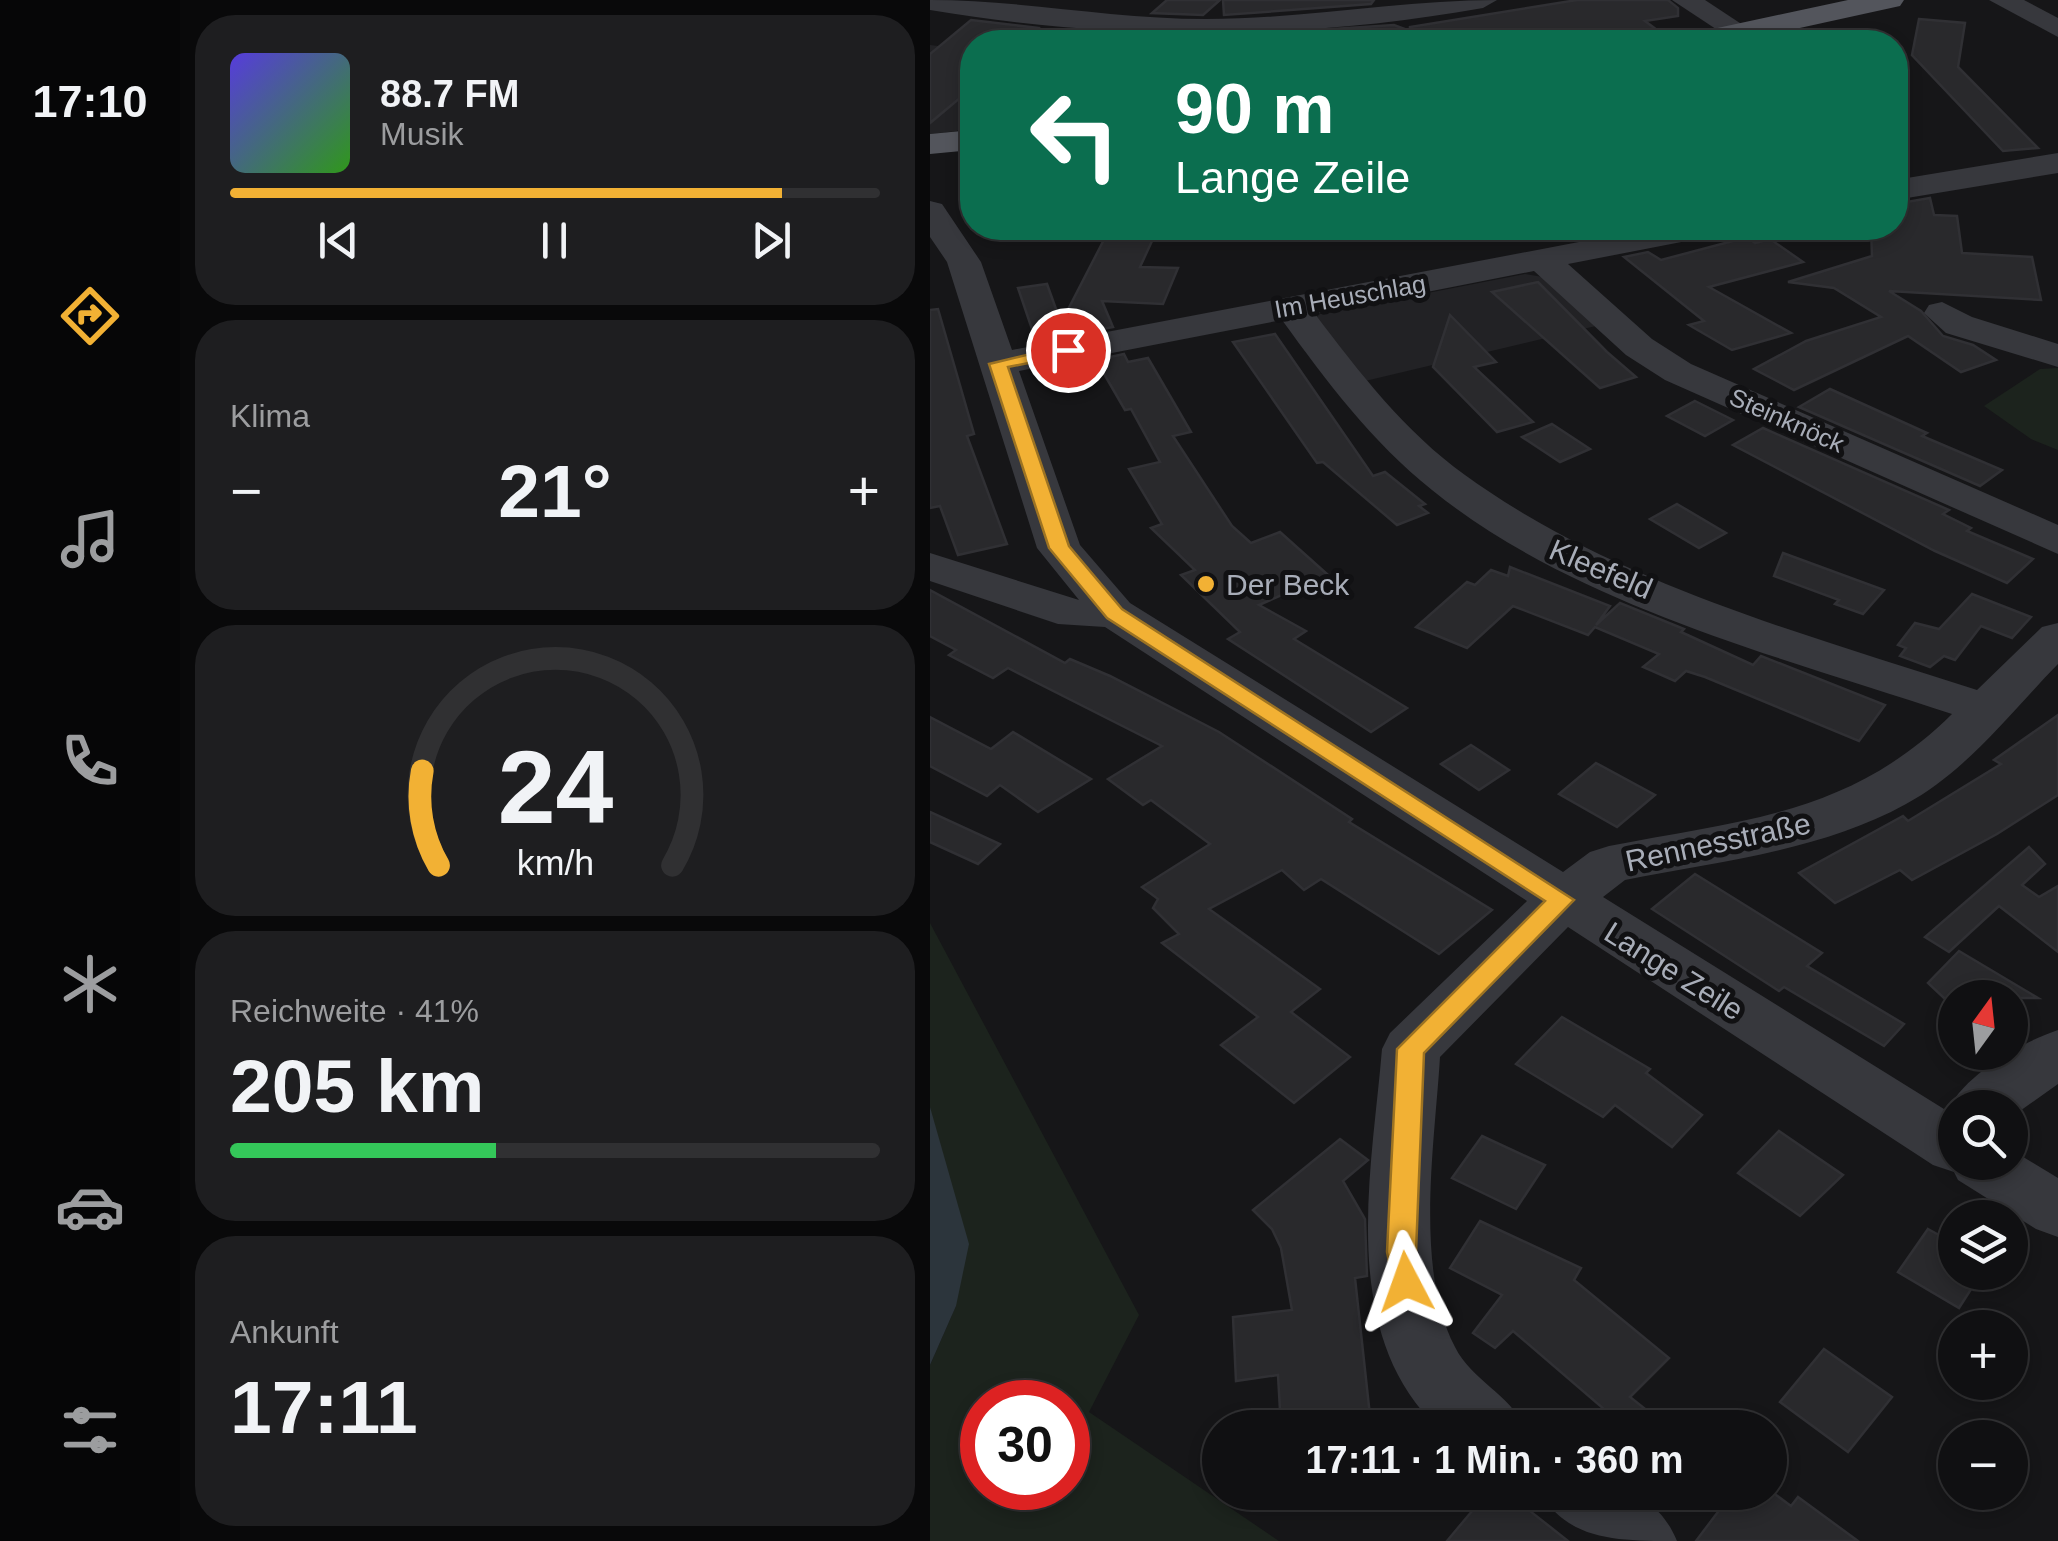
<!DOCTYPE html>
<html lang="de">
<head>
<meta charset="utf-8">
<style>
  body { margin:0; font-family:Helvetica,sans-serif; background:#1e1e20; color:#f1f3f6; height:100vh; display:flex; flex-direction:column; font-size:38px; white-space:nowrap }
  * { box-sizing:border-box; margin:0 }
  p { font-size:32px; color:#9c9d9f }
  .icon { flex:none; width:55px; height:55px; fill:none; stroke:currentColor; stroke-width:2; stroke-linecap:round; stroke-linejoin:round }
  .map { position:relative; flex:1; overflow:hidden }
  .sheet { display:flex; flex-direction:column; gap:15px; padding:15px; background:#09090a; width:750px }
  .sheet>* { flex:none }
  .banner { position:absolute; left:30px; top:30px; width:948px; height:210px; border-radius:40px; box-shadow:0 5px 15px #0003,0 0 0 2px #303032; background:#0b6e4f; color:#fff; overflow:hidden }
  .needle { width:65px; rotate:15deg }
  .buttons { position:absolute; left:1008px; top:980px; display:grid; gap:20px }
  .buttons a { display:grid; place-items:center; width:90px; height:90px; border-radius:50%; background:#101012; box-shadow:0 5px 15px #0003,0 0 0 2px #303032; font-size:50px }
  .speed { position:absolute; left:30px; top:1380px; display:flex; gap:20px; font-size:50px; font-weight:700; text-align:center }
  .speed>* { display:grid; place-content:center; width:130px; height:130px; border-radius:50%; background:#101012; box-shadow:0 5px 15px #0003,0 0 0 2px #303032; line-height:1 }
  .speed .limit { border:15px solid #d22; background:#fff; color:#111 }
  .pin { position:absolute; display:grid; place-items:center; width:85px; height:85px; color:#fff; margin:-42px; border:5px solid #fff; border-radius:50%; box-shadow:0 2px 10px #0007 }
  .me { position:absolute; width:110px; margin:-55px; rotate:356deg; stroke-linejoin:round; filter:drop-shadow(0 0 8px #0008) }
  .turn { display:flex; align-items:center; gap:35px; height:210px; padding:0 50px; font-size:45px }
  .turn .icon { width:130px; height:130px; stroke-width:2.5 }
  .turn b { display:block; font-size:70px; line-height:85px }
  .big { font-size:75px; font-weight:800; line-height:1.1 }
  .sheet .card { flex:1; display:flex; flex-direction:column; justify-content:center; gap:15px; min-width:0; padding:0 35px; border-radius:40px; background:#1e1e20 }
  .sheet .dial { align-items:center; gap:0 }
  .dial svg { height:260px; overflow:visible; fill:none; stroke:#303032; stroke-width:7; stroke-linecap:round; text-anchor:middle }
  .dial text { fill:#f1f3f6; stroke:none }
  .song { display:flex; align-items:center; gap:30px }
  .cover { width:120px; height:120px; border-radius:15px; background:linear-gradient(135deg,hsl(250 70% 55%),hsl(110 70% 35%)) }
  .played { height:10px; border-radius:5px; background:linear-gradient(90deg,#f2b134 85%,#303032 85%) }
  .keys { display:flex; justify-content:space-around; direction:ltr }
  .heat { display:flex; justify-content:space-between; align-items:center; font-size:55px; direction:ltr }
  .charge { height:15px; border-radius:8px; background:linear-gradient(90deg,#34c759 41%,#303032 0) }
  .trip { position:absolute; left:272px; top:1410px; width:585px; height:100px; border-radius:50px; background:#101012; box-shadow:0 5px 15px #0003,0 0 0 2px #303032; font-weight:800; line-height:100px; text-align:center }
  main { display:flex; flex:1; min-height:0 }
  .tab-bar { display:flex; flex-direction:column; width:180px; justify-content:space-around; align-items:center; background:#060607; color:#9c9d9f }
  .tab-bar .icon { width:70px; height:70px }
  .tab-bar .on { color:#f2b134 }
  .tab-bar b { font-size:45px; color:#f1f3f6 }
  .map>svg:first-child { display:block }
  .built { fill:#222225 }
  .green { fill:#1c231d; fill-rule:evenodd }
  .water { fill:#2c353c }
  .building { fill:#29292c; stroke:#303034; stroke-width:2.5 }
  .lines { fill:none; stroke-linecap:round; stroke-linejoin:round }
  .minor { fill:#37383d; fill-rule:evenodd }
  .major { fill:#53555c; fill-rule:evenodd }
  .route { fill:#f2b134; stroke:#9d7322; stroke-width:2.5 }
  .poi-dot { fill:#f2b134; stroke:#111113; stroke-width:4 }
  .labels { text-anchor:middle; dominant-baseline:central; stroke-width:10; stroke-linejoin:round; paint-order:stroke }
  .far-street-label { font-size:25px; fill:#a8adb8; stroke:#111113 }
  .street-label { font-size:30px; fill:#a8adb8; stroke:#111113 }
  .poi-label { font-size:30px; fill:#a8adb8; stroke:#111113; text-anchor:start }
</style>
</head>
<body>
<main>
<nav class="tab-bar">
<b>17:10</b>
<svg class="icon on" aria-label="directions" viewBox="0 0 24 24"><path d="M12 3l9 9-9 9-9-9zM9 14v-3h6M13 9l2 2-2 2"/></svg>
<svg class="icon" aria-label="music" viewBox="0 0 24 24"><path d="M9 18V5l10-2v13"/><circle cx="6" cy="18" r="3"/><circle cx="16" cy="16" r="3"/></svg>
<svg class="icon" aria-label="phone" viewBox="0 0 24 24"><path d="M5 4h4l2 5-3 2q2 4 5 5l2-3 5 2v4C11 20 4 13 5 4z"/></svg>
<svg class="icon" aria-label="climate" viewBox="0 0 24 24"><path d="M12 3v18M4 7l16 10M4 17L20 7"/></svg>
<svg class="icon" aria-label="car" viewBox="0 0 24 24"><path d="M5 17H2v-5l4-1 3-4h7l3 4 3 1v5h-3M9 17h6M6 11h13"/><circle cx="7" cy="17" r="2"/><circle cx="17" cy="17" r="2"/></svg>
<svg class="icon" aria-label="filters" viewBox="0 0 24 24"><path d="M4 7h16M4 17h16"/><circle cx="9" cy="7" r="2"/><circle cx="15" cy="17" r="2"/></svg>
</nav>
<section class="sheet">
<div class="card">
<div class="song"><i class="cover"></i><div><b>88.7 FM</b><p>Musik</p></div></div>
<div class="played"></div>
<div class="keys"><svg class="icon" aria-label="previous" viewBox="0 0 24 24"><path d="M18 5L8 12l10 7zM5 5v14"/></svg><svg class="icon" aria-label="pause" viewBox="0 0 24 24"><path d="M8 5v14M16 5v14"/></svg><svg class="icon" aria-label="next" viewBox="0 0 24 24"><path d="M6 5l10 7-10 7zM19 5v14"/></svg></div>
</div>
<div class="card"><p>Klima</p>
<div class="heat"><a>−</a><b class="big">21°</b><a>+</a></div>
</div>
<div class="card dial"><svg viewBox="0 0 100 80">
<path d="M14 69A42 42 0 1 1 86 69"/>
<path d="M14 69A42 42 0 0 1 9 40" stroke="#f2b134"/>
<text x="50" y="56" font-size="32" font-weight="700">24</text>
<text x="50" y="72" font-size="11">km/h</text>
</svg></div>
<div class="card"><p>Reichweite · 41%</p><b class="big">205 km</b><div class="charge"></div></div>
<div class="card"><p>Ankunft</p><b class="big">17:11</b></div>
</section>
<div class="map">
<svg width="1128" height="1541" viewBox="0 0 1128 1541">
  <rect width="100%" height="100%" fill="#161618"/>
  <!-- built -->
  <g class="built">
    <path d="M0 45 42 50V118L27 131 0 134Z"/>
    <path d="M595 274 613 277 670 325 431 382 382 321 390 314Z"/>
  </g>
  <!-- green -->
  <g class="green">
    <path d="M1128 368V450L1101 439 1054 406 1110 369Z"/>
    <path d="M0 923 209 1315 159 1412 349 1541H0V1365L26 1306 0 1107ZM52 1402H138V1488H52Z"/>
  </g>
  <!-- water -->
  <path class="water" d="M0 1107 39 1244 26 1306 0 1365Z"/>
  <!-- building -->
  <g class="building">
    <path d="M237 0H290L273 15 222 13Z"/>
    <path d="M293 0H444L441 4 294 15Z"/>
    <path d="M647 0H738L748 8V16L715 21 727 30 646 42H296V36L464 25 480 31V27Z"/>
    <path d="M989 19 1035 23 1028 67 1108 148 1073 151 982 55Z"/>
    <path d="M41 20 108 28 92 42H42V88L0 123V54Z"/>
    <path d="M1000 198 1004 215 1027 216 1032 253 1102 257 1111 300 959 291 991 311 1013 336 1043 345 1066 360 1031 372 978 336 864 390 824 369 876 341 951 317 904 288 858 282 942 256 941 228H965V204Z"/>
    <path d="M180 228H228L210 267 248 268 233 304 172 301 183 327 150 333 145 325 103 332 88 288 117 284 131 323Z"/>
    <path d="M818 237 825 243 840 239 873 262 779 287 861 333 802 350 759 325 774 321 694 257 718 252 731 260Z"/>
    <path d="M608 282 677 352 706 377 670 388 562 292Z"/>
    <path d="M8 309 44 434 37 436 77 544 28 555 10 506 0 508V310Z"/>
    <path d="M520 315 566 362 544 367 603 422 567 432 503 367Z"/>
    <path d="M345 334 443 476 455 472 495 504 489 506 498 513 467 525 393 462 387 463 303 342Z"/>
    <path d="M194 354 198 362 218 358 261 432 243 436 302 526 321 543 350 532 398 575 329 605 376 631 364 639 477 708 441 732 298 639 310 632 251 575 265 570 221 528 232 524 199 469 230 462 201 409 195 410 166 360Z"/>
    <path d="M900 389 997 433 992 436 1072 470 1050 486 869 407Z"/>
    <path d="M765 401 803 420 775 436 737 416Z"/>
    <path d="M622 424 660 449 630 462 592 437Z"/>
    <path d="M833 428 1019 510 1013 514 1041 528 1037 531 1103 559 1077 583 1005 551 803 445Z"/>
    <path d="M747 504 796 533 769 548 720 519Z"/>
    <path d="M853 553 954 590 933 614 905 604 909 600 844 576Z"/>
    <path d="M580 567 680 606 666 625 690 603 754 629 751 632 823 665 831 656 955 705 929 741 775 677 756 671 745 681 713 667 729 654 665 627 658 635 583 606 537 648 486 627 537 582 545 585 561 570 578 576Z"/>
    <path d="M0 590 135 663 140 659 180 676 289 732 422 819 419 822 562 910 509 954 391 879 374 890 352 870 279 909 390 989 361 1012 420 1057 364 1103 291 1045 328 1017 232 943 249 934 223 908 228 899 212 887 280 844 221 800 213 805 178 779 232 746 78 668 63 678 19 655 26 650 0 636Z"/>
    <path d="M1042 594 1101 617 1082 638 1051 626 1025 660 1014 656 1000 667 970 656 976 648 968 645 985 623 1009 629Z"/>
    <path d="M1128 715V795L1067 834 982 880 970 870 905 903 869 873 973 816 978 821 1071 764 1064 760Z"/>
    <path d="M0 717 61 749 83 732 161 779 108 812 70 785 57 796 0 766Z"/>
    <path d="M541 745 579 770 549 790 511 764Z"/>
    <path d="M666 763 725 795 687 827 629 794Z"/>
    <path d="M0 812 70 844 48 864 0 842Z"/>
    <path d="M1099 847 1115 864 1092 885 1109 897 1128 886V952L1069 906 1019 952 995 937Z"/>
    <path d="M765 874 892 953 877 966 974 1024 954 1046 854 987 849 991 722 909Z"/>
    <path d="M1029 951 1108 998H1014L998 983Z"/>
    <path d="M632 1017 720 1069 716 1073 772 1115 742 1147 685 1105 673 1117 586 1064Z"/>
    <path d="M849 1131 913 1175 870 1216 808 1173Z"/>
    <path d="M552 1136 615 1165 586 1209 522 1178Z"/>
    <path d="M410 1139 438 1160 413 1181 435 1219 437 1276 425 1278 441 1425 351 1428 348 1375 306 1381 303 1317 362 1310 351 1248 342 1229 323 1210Z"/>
    <path d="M550 1221 651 1268 644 1280 739 1358 700 1397 739 1428H696L583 1331 565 1348 543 1333 572 1295 520 1268Z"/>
    <path d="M998 1229 1025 1244V1272H1052L1029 1308 968 1272Z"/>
    <path d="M894 1349 962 1397 918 1452 850 1402Z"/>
    <path d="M558 1492H576L638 1541H517Z"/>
    <path d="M803 1492H842L861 1506 868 1497 928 1541H766Z"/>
  </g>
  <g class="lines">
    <!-- minor -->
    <g class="minor">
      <path d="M0 0C92 0 183 19 276 19 373 19 469 0 567 0L553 8C367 41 186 41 0 10Z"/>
      <path d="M742 0H775L825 33 821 39H801Z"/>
      <path d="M1059 0H1094L1128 18V37Z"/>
      <path d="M1128 153V173L965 200V180Z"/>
      <path d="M0 201 12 204 51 262 82 350 722 228H789L784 235 772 238 638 264 722 339 761 364 1128 525V554L735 380 696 355 604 271 385 314C429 372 475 432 535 475 686 584 872 633 1047 690L1112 627 1128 623V664C1081 712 1037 771 976 804 891 851 789 861 695 880L673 897 1022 1114 1019 1108C1036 1074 1092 1042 1128 1030V1084L1080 1118V1108H1025V1162H1080V1149L1128 1178V1237L1106 1229 1028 1180 1024 1172 1003 1165 638 927 510 1057C505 1142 484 1269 525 1347 542 1381 579 1393 595 1428H508C407 1332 442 1171 452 1049L460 1033 597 901 175 627 128 624 0 581V553L149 600 107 548 17 262 0 237ZM352 320C397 382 442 442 502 490 644 605 851 657 1022 714 920 815 813 820 679 846L660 852 633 872 200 603 150 545 89 371Z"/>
      <path d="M1012 302 1042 317 1128 344V367L1016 333 994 313 999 305Z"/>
      <path d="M610 1492C669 1492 720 1477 747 1541 688 1541 638 1541 610 1492Z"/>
    </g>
    <!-- major -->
    <g class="major">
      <path d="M918 0H974L970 6 806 42H750L755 35Z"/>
      <path d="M42 130V150L0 154V134Z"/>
    </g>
  </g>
  <!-- route -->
  <path class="route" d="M138 345 147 350 144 354 78 367 139 546 192 609 644 900 494 1053 486 1252 491 1282 486 1291 476 1295 465 1291 457 1252 467 1049 615 901 177 618 119 548 59 364Z"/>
  <!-- markers -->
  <circle class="poi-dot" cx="276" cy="584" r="10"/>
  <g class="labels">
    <!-- far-street labels -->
    <g class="far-street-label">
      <text transform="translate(420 296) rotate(-10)">Im Heuschlag</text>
      <text transform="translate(857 420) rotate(24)">Steinknöck</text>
    </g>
    <!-- street labels -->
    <g class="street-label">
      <text transform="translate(671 569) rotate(23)">Kleefeld</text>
      <text transform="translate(788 842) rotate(-12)">Rennesstraße</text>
      <text transform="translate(744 971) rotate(32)">Lange Zeile</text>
    </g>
    <!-- poi labels -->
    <g class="poi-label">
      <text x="296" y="584">Der Beck</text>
    </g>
  </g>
</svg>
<div class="buttons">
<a><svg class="needle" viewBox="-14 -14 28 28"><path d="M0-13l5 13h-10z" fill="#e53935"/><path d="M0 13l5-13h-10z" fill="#9c9d9f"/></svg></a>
<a><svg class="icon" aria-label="search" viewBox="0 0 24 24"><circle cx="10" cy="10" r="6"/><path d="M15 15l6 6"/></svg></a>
<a><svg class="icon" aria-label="layers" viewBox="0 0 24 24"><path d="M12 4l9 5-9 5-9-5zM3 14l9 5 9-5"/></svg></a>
<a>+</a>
<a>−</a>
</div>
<div class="speed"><div class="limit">30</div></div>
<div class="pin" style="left:138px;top:350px;background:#d93025"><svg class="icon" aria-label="arrive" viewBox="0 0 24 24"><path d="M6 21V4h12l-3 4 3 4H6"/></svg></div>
<svg class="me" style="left:476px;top:1282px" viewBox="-20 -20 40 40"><path d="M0-17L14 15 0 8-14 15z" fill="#f2b134" stroke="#fff" stroke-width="4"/></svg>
<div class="trip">17:11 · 1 Min. · 360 m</div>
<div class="banner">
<div class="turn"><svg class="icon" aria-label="left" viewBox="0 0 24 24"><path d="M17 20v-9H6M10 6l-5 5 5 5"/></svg><div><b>90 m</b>Lange Zeile</div></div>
</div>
</div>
</main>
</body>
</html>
